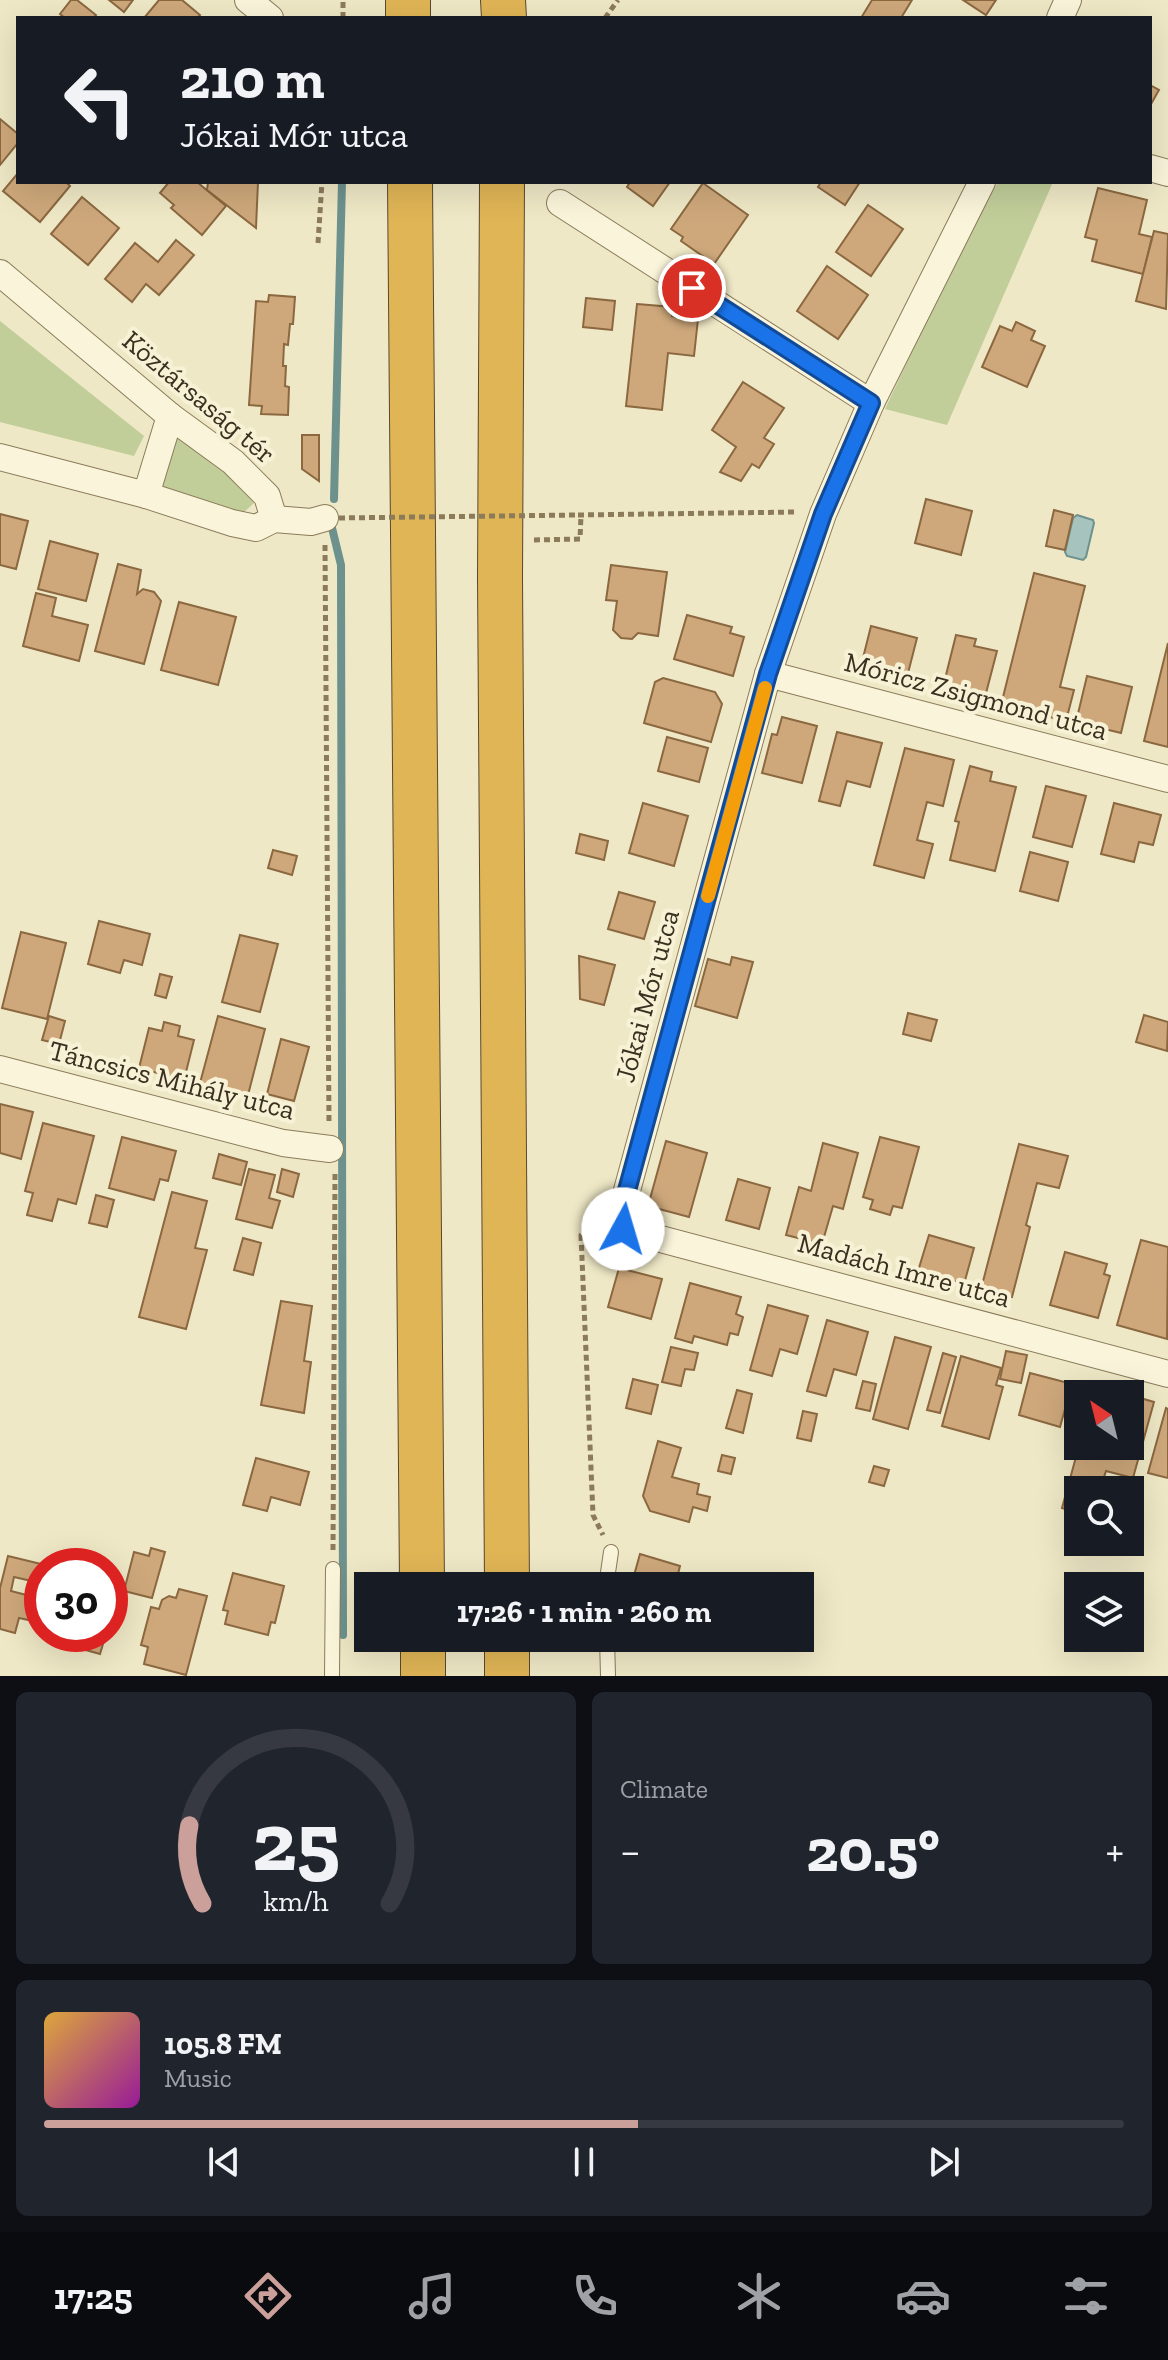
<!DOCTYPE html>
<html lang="en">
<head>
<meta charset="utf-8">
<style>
  body { margin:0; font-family:"Zilla Slab",serif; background:#20242c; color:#f1f3f6; height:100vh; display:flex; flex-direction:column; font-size:30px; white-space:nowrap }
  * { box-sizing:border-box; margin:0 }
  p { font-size:26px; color:#9ea1a6 }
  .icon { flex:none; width:44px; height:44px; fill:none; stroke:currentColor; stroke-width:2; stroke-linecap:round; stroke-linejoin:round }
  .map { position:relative; height:1676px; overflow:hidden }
  .side { display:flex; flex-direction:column; gap:16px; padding:16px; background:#0d0f14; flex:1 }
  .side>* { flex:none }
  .top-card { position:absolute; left:16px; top:16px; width:1136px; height:168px; border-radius:0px; box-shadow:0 8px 32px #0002; background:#171b24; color:#f1f3f6; overflow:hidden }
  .needle { width:52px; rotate:325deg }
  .fabs { position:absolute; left:1064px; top:1380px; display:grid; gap:16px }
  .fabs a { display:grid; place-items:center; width:80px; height:80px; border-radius:0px; background:#171b24; box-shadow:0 8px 32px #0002; font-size:40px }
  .speed { position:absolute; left:24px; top:1548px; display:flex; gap:16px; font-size:40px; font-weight:700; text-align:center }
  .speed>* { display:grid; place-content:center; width:104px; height:104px; border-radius:50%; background:#171b24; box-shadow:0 8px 32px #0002; line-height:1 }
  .speed .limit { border:12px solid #d22; background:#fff; color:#111 }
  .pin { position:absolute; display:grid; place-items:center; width:68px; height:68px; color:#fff; margin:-34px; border:4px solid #fff; border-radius:50%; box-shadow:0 2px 8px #0007 }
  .me { position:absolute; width:88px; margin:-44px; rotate:6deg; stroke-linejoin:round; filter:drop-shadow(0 0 6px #0008) }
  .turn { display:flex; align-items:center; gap:28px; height:168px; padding:0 32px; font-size:36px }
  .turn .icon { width:104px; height:104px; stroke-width:2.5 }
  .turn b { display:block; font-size:56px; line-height:68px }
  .big { font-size:60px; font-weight:800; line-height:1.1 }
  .side .widget { flex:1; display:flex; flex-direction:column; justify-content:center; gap:12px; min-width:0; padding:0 28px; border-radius:12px; background:#20242c }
  .side .dial { align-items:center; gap:0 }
  .dial svg { height:208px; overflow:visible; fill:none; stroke:#363941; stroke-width:7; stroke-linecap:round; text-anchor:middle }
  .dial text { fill:#f1f3f6; stroke:none }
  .song { display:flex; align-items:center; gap:24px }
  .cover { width:96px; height:96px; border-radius:12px; background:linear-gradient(135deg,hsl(40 70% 55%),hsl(300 70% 35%)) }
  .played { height:8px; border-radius:4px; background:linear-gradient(90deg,#cb9f9a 55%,#363941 55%) }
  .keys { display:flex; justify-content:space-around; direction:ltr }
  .heat { display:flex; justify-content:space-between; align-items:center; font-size:44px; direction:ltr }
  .side .tiles { flex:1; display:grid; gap:16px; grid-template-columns:1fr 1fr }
  .widget:last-child { grid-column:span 2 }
  .trip { position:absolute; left:354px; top:1572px; width:460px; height:80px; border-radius:0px; background:#171b24; box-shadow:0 8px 32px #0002; font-weight:800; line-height:80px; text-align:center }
  .tabs { display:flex; height:128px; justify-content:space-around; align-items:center; background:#090b0e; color:#9ea1a6 }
  .tabs .icon { width:56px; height:56px }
  .tabs .active { color:#cb9f9a }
  .tabs b { font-size:36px; color:#f1f3f6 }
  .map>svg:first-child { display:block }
  .green { fill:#c1ce99 }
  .water { fill:#a7c3be; stroke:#6d928e; stroke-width:2 }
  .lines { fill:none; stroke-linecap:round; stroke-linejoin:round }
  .stream { stroke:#6d928e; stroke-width:8 }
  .building { fill:#cea87b; stroke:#8b6840; stroke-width:2 }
  .lane-casing { stroke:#8b7b5b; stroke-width:16 }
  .street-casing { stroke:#8b7b5b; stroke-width:28 }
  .highway-casing { stroke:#59482f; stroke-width:46 }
  .path { stroke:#8b7b5b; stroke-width:5; stroke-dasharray:6 4; stroke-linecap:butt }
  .lane { stroke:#faf4da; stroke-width:14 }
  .street { stroke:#faf4da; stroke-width:26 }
  .highway { stroke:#e0b556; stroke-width:44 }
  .path-bridge { stroke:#8b7b5b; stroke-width:5; stroke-dasharray:6 4; stroke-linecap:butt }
  .route-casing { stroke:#114b97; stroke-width:20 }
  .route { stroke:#1a73e8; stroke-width:14 }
  .slow { stroke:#f59e0b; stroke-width:14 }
  .labels { text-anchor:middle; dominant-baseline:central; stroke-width:8; stroke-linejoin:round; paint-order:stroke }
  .street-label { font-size:28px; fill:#3b301f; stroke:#f7f1d6 }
</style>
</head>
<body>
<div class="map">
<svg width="1168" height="1676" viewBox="0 0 1168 1676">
  <rect width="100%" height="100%" fill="#efe8c6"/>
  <!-- green -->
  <g class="green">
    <path d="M998 182H1053L947 425 885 409 955 261Z"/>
    <path d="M0 321 144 436 134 456 0 422Z"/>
    <path d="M177 438 189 439 250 488 254 503 243 513 164 492 158 485Z"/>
  </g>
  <!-- water -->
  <path class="water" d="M1077 515 1093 520 1094 523 1086 557 1083 560 1067 556 1065 552 1073 518Z"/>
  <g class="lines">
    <!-- stream -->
    <g class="stream">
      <path d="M334 499 342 182"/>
      <path d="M332 528 341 565 343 1635"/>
    </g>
  </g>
  <!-- building -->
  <g class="building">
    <path d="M71 0H77L96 15 93 18H65L60 14Z"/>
    <path d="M109 0H133L124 12Z"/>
    <path d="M159 0H182L200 15 197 18H144Z"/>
    <path d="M872 0H912L901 18H861Z"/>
    <path d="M963 0H996L986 15Z"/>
    <path d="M1150 85 1159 90 1150 106Z"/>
    <path d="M0 119 18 134V143L0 165Z"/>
    <path d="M18 173V182H66L70 186 40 222 3 191Z"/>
    <path d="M169 182H197L226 206 202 235 171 208 174 205 160 193Z"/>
    <path d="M208 182H258L256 228 207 190Z"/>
    <path d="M630 182H670L653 206 627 187Z"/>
    <path d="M821 182H860L845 205 818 187Z"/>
    <path d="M703 183 748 215 714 264 681 241 683 237 671 229Z"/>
    <path d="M1098 188 1147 200 1139 234 1152 237 1143 274 1092 261 1097 240 1085 237Z"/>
    <path d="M82 197 119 228 88 265 51 234Z"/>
    <path d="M868 205 903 229 871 276 836 252Z"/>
    <path d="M1154 231 1168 234 1166 309 1136 301Z"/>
    <path d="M176 240 194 255 159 295 146 284 132 302 105 279 135 243 158 262Z"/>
    <path d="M827 266 868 295 838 339 797 311Z"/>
    <path d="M269 295 295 297 293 324H290L288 345 284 344 283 366H286L285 386 289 387 288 415 261 414 262 406 249 405 256 301 268 302Z"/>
    <path d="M586 298 615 301 612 330 583 327Z"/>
    <path d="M637 304 673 307 672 316 698 319 694 356 668 353 662 410 626 406Z"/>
    <path d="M1016 322 1035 331 1031 340 1045 346 1027 387 982 367 1000 326 1012 331Z"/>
    <path d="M743 382 784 408 764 438 774 444 759 468 752 464 741 481 720 472 736 447 712 430Z"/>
    <path d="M302 435H319V481L302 469Z"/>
    <path d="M926 499 972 511 961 555 915 543Z"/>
    <path d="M1054 510 1073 515 1065 550 1046 546Z"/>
    <path d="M0 514 28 521 16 569 0 565Z"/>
    <path d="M50 541 98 554 86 601 38 589Z"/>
    <path d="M118 564 141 570 137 594 143 589 154 592 161 601 144 664 95 651Z"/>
    <path d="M611 565 667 572 658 636 638 633 632 639 621 638 613 630 617 601 606 600Z"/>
    <path d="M1034 573 1085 586 1060 687 1074 690 1066 721 1001 705Z"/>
    <path d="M36 593 56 598 52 616 88 625 79 661 23 646Z"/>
    <path d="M179 602 236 617 218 685 161 670Z"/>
    <path d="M687 615 732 627 730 633 744 637 733 676 674 659Z"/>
    <path d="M871 626 917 638 907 677 861 666Z"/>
    <path d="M956 635 976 639 974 646 997 651 985 697 943 687Z"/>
    <path d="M1168 643V747L1144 741Z"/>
    <path d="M1087 676 1132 687 1121 733 1076 722Z"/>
    <path d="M663 678 715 692 722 704 711 742 644 723 655 682Z"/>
    <path d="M782 717 817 726 802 783 762 773 772 734 777 735Z"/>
    <path d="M837 732 882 743 870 787 847 781 840 806 819 801Z"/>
    <path d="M667 737 708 748 699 782 658 771Z"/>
    <path d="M905 748 954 760 943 806 927 802 917 840 933 844 924 878 874 865Z"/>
    <path d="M970 766 992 772 990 781 1016 787 995 871 950 860 959 822 955 821Z"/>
    <path d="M1046 786 1086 796 1072 847 1033 837Z"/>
    <path d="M643 803 688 816 674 866 629 853Z"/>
    <path d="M1114 803 1161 815 1153 845 1139 842 1134 862 1101 854Z"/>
    <path d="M580 834 608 841 604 860 576 853Z"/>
    <path d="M273 850 297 856 292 875 268 868Z"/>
    <path d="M1030 852 1068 862 1058 901 1020 891Z"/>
    <path d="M619 892 655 902 644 939 608 929Z"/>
    <path d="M99 921 150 934 142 965 124 960 120 973 88 964Z"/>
    <path d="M21 932 66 943 47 1019 2 1008Z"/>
    <path d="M240 935 278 944 260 1012 222 1002Z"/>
    <path d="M579 956 615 965 604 1005 580 999Z"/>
    <path d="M732 957 753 962 737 1018 695 1006 708 959 730 965Z"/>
    <path d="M160 974 172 977 166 998 155 995Z"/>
    <path d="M908 1013 937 1020 931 1041 903 1034Z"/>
    <path d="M1144 1015 1168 1022 1167 1051 1136 1042Z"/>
    <path d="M49 1016 65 1021 59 1044 42 1040Z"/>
    <path d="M218 1016 265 1029 248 1095 200 1083Z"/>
    <path d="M164 1022 180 1026 178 1036 194 1040 184 1080 139 1068 149 1028 162 1031Z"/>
    <path d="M281 1039 309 1047 294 1101 267 1094Z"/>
    <path d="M0 1104 33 1112 21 1159 0 1153Z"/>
    <path d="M43 1123 94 1136 76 1204 58 1199 52 1221 27 1215 33 1193 25 1191Z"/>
    <path d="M122 1137 176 1151 168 1181 160 1179 154 1200 109 1188Z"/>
    <path d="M880 1137 919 1147 902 1208 893 1206 890 1215 870 1209 873 1200 863 1197Z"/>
    <path d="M666 1141 707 1153 689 1217 648 1206Z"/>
    <path d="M823 1143 858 1153 843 1209 833 1206 822 1244 786 1235 799 1187 811 1191Z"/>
    <path d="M1019 1144 1068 1156 1059 1188 1037 1183 1026 1225 1030 1227 1012 1297 981 1289Z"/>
    <path d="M219 1154 247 1162 241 1185 213 1178Z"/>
    <path d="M249 1169 275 1175 269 1198 280 1201 272 1228 236 1219Z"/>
    <path d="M282 1169 299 1174 293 1197 277 1192Z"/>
    <path d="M738 1179 770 1188 759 1229 726 1220Z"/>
    <path d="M172 1192 207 1201 195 1248 207 1250 186 1329 139 1317Z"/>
    <path d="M96 1195 114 1200 107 1227 89 1223Z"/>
    <path d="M929 1235 974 1248 964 1284 918 1271Z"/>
    <path d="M243 1238 261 1243 253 1275 234 1270Z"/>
    <path d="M1141 1240 1168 1247 1167 1339 1117 1325Z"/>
    <path d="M1065 1252 1107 1264 1104 1274 1110 1276 1098 1318 1050 1305Z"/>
    <path d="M619 1268 662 1279 651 1319 608 1307Z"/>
    <path d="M690 1283 741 1297 736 1314 743 1317 738 1335 730 1333 727 1345 694 1336 692 1343 675 1338Z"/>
    <path d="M281 1301 312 1306 304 1361 311 1362 304 1413 261 1405Z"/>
    <path d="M768 1305 808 1316 797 1354 780 1349 772 1376 750 1370Z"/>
    <path d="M827 1320 868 1332 856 1375 834 1369 826 1396 807 1391Z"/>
    <path d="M895 1337 931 1347 908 1429 873 1419Z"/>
    <path d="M671 1347 698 1353 694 1370 685 1369 681 1386 662 1382Z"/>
    <path d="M1006 1351 1027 1355 1021 1383 1000 1379Z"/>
    <path d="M943 1353 956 1357 940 1413 927 1410Z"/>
    <path d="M961 1356 1001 1368 996 1385 1003 1387 989 1439 942 1426Z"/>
    <path d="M1030 1373 1072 1384 1060 1427 1019 1415Z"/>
    <path d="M633 1379 658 1385 651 1414 626 1408Z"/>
    <path d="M863 1381 876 1384 870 1411 856 1408Z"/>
    <path d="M1099 1386 1127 1394H1097Z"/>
    <path d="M737 1390 752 1394 743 1433 726 1428Z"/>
    <path d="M1130 1395 1154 1402 1133 1478 1106 1471 1100 1490H1078V1513L1062 1508 1079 1446H1130Z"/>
    <path d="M1166 1408 1168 1409V1478L1148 1473Z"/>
    <path d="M803 1411 817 1414 811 1441 797 1438Z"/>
    <path d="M658 1441 681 1448 672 1477 699 1484 697 1494 710 1497 707 1511 693 1507 689 1522 650 1511 643 1496Z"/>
    <path d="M722 1455 735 1458 731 1474 718 1471Z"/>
    <path d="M256 1458 309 1472 300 1505 271 1497 267 1511 243 1505Z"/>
    <path d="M874 1466 889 1470 884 1486 869 1482Z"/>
    <path d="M151 1548 165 1552 152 1598 124 1591 134 1552 149 1556Z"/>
    <path d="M640 1554 680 1566 675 1586H631Z"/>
    <path d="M8 1556 41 1564 36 1582 14 1577 11 1591 38 1598 33 1621 19 1618 15 1633 0 1629V1588Z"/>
    <path d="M233 1573 284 1586 275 1623 271 1622 268 1635 225 1624 228 1611 223 1610Z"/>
    <path d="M179 1589 207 1596 186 1675 144 1664 148 1647 141 1645 151 1607 159 1609 162 1600 169 1596 176 1598Z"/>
    <path d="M110 1595 115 1597 110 1617Z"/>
    <path d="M55 1634H106L100 1654 53 1641Z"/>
  </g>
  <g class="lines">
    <defs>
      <g id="lane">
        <path d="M606 1586 611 1552"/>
        <path d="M607 1638 608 1676"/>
        <path d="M332 1676 333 1569"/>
      </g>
      <g id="street">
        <path d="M248 0 270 18"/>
        <path d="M1060 18 1068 0"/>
        <path d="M1150 168 1168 173"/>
        <path d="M982 182 871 403 823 514 768 674 620 1216 623 1229 1168 1374"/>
        <path d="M560 203 871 403"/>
        <path d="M0 273 170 416 233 462 267 496 274 519"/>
        <path d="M0 457 146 495 232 523 256 528 274 519"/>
        <path d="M146 495 170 416"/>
        <path d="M274 519 311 522 325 518"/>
        <path d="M768 674 1168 779"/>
        <path d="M0 1069 283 1143 330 1149"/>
      </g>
      <g id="highway">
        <path d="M408 0V18"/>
        <path d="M503 0 504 18"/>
        <path d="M410 182 422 1586"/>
        <path d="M502 182 500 578 507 1586"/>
        <path d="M423 1638V1676"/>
        <path d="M507 1638V1676"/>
      </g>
    </defs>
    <!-- lane casing -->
    <use href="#lane" class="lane-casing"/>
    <!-- street casing -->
    <use href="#street" class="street-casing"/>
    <!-- highway casing -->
    <use href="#highway" class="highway-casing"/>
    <!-- path -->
    <g class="path">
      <path d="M343 18V0"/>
      <path d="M605 18 618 0"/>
      <path d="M318 243 322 182"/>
      <path d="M578 515 797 512"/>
      <path d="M534 540 580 539 581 515"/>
      <path d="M325 545 329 1123"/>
      <path d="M599 1226 581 1235 593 1515 603 1535"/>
      <path d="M333 1550 335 1172"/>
    </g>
    <!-- lane -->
    <use href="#lane" class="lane"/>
    <!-- street -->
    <use href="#street" class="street"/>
    <!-- highway -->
    <use href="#highway" class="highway"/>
    <!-- path-bridge -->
    <path class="path-bridge" d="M339 518 578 515"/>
  </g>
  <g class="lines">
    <defs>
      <path id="route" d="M623 1229 620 1216 768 674 823 514 871 403 692 288"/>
    </defs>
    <!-- route casing -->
    <use href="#route" class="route-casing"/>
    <!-- route -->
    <use href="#route" class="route"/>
    <!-- slow -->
    <path class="slow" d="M708 896 765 688"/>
  </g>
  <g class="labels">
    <!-- street labels -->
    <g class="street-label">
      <text transform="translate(199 397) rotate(40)">Köztársaság tér</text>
      <text transform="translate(976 696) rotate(15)">Móricz Zsigmond utca</text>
      <text transform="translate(647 996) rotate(-75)">Jókai Mór utca</text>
      <text transform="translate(172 1080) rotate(14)">Táncsics Mihály utca</text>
      <text transform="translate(904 1270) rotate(15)">Madách Imre utca</text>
    </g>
  </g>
</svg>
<div class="fabs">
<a><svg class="needle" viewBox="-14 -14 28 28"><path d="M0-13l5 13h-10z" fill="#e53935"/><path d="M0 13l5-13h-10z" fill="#9ea1a6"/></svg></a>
<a><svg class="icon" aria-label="search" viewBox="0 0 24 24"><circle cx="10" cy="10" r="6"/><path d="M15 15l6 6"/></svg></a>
<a><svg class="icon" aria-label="layers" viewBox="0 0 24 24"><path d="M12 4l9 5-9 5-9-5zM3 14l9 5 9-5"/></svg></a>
</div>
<div class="speed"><div class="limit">30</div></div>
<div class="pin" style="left:692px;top:288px;background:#d93025"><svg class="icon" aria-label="arrive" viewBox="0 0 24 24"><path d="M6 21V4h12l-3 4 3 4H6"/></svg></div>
<svg class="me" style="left:623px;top:1229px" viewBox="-20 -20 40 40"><circle r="19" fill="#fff"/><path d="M0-13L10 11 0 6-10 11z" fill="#1a73e8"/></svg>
<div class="trip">17:26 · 1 min · 260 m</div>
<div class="top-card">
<div class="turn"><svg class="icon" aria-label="left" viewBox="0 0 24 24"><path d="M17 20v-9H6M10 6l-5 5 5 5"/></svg><div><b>210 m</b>Jókai Mór utca</div></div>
</div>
</div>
<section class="side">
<div class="tiles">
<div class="widget dial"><svg viewBox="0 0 100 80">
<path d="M14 69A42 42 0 1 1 86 69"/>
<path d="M14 69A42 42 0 0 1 9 39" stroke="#cb9f9a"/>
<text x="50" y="56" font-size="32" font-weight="700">25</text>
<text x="50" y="72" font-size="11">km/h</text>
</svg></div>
<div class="widget"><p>Climate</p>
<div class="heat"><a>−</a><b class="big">20.5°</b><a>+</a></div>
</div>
<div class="widget">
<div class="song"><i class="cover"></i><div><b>105.8 FM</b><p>Music</p></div></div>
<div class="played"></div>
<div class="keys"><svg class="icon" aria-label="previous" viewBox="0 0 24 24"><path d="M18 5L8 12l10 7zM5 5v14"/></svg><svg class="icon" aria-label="pause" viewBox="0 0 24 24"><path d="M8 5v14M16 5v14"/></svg><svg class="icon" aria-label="next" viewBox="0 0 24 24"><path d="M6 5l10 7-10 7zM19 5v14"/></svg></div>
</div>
</div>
</section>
<nav class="tabs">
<b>17:25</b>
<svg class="icon active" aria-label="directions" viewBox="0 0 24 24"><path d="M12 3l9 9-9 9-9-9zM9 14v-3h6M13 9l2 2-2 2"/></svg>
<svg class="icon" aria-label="music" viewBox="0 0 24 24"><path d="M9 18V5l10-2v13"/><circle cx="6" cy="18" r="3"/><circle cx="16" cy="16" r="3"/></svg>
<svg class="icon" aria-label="phone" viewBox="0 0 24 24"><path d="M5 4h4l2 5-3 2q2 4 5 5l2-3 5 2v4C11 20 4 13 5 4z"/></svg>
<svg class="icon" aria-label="climate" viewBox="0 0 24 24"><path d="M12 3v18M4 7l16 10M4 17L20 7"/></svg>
<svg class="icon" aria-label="car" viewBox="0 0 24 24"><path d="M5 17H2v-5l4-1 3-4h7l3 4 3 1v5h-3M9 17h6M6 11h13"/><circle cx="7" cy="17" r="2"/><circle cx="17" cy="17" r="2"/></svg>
<svg class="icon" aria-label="filters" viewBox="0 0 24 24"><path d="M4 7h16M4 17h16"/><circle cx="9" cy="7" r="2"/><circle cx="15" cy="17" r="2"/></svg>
</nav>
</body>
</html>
